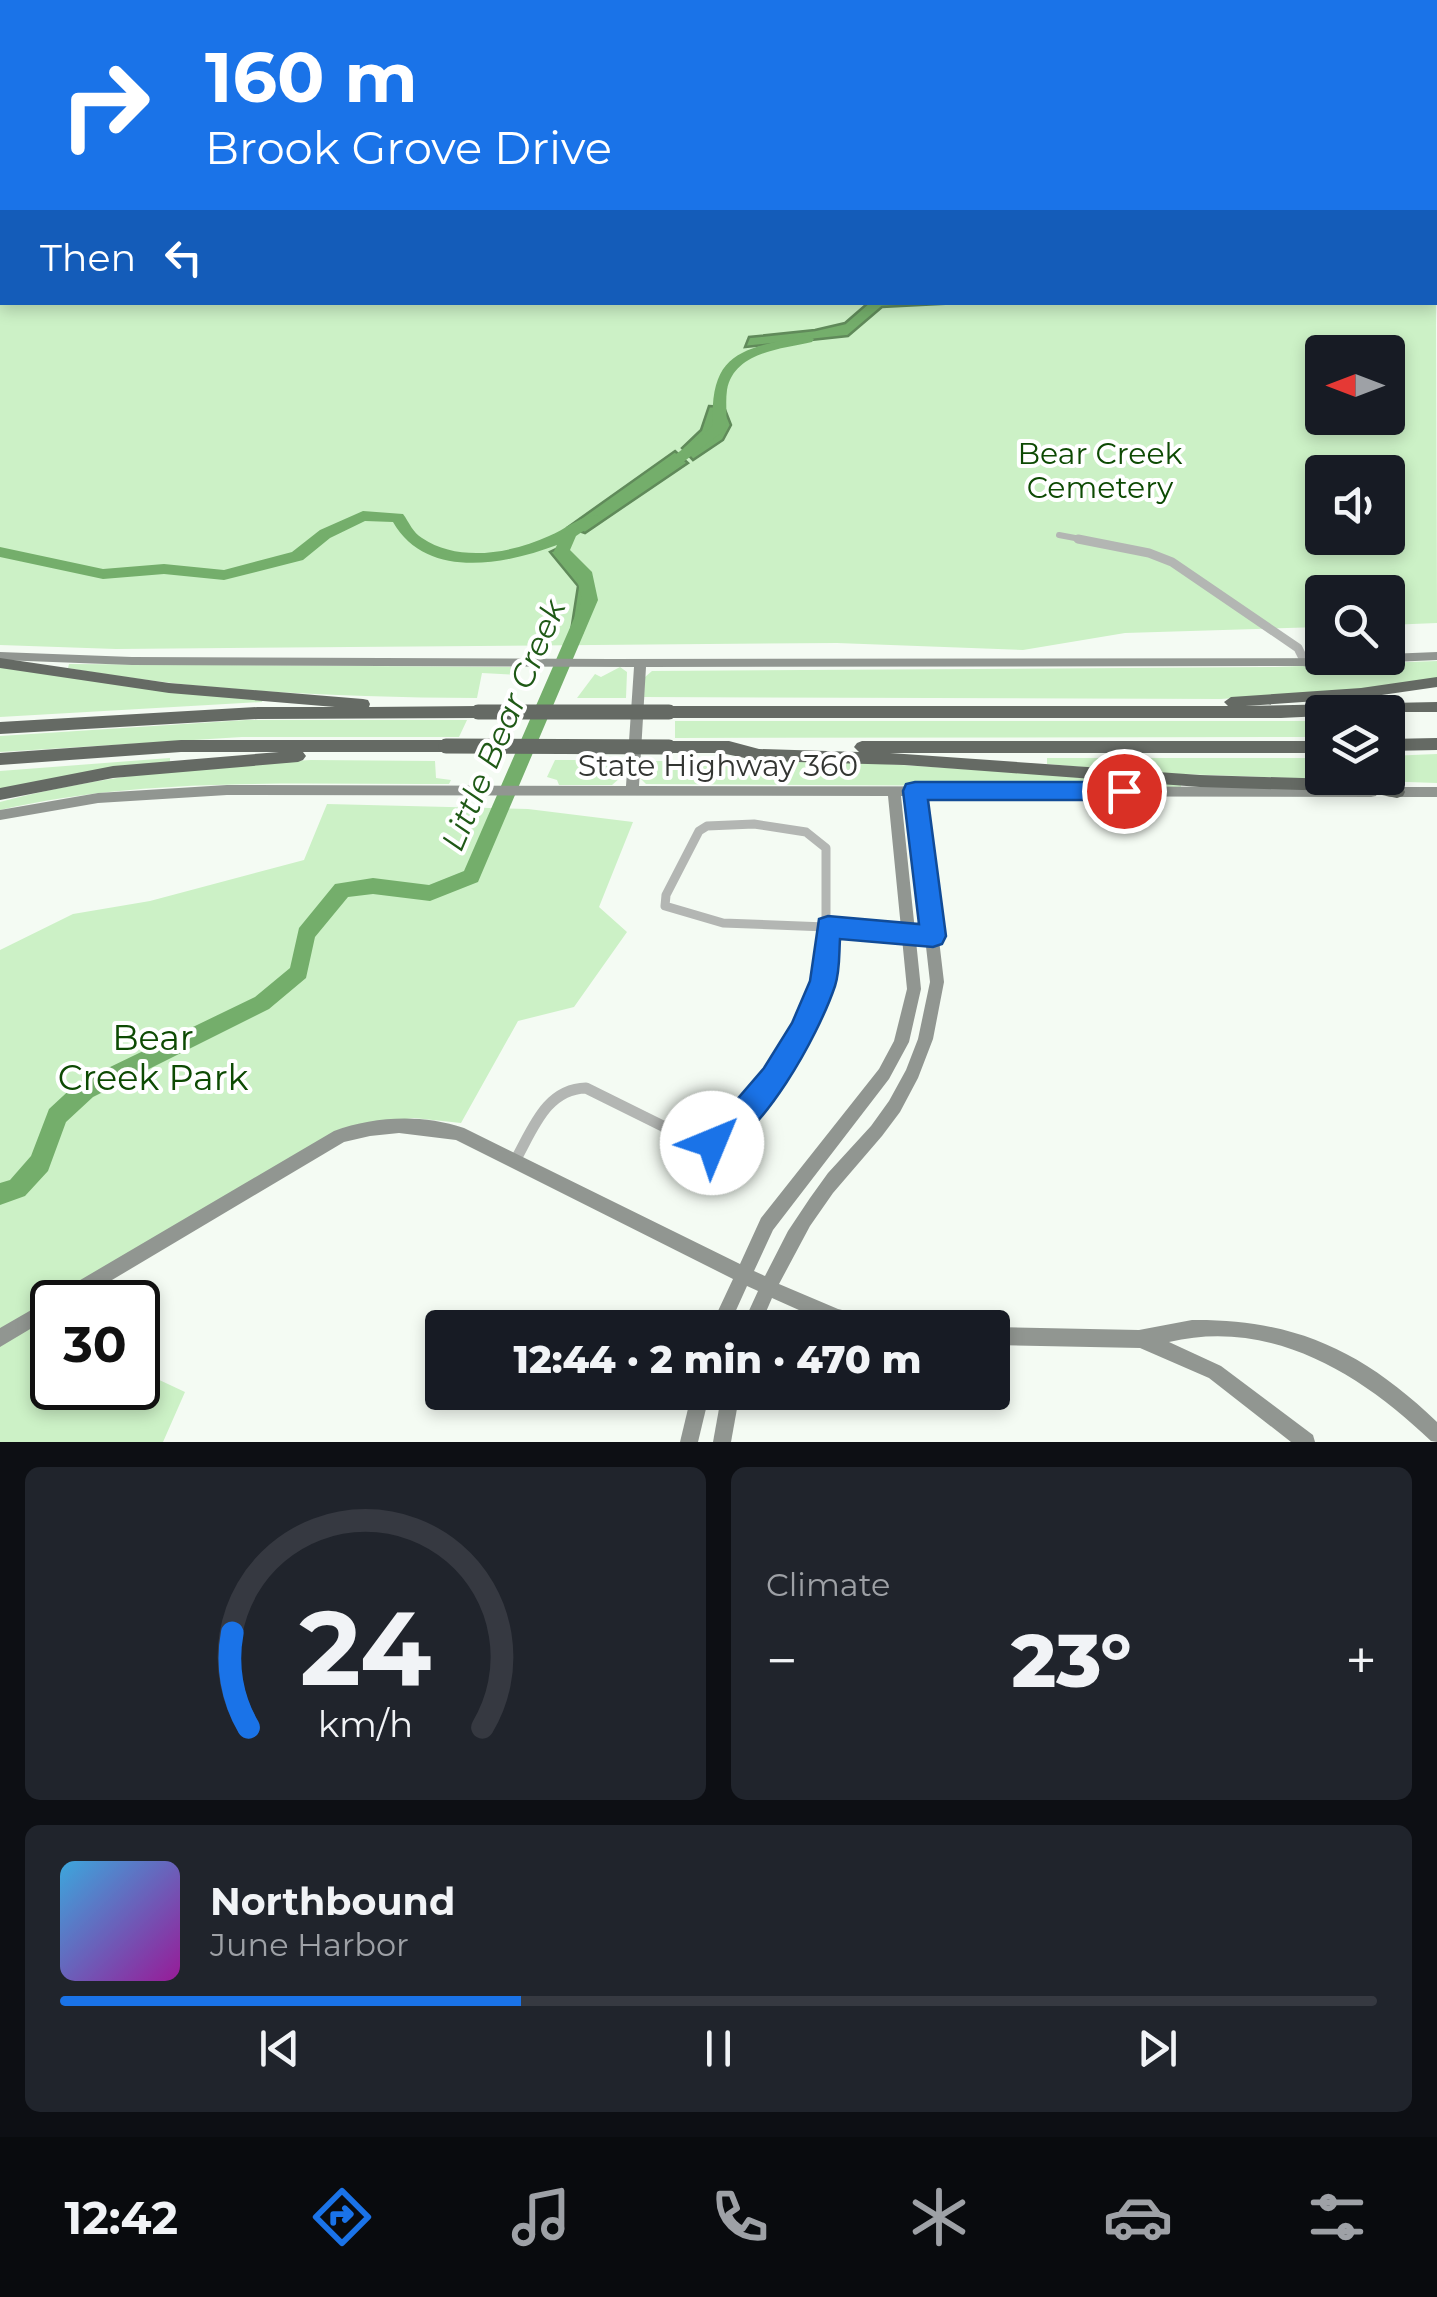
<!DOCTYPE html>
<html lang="en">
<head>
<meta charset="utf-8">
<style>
  body { margin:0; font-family:Montserrat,sans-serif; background:#20242c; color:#f1f3f6; height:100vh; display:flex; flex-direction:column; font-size:38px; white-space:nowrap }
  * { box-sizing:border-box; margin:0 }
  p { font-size:32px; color:#9ea1a6 }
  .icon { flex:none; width:55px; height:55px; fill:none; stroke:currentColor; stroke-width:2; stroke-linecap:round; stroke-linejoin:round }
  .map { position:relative; height:1442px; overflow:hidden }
  .drawer { display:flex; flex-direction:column; gap:25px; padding:25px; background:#0d0f14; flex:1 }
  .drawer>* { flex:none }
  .guide { position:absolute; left:0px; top:0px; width:1438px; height:305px; box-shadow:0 5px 15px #0003; background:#1a73e8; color:#fff; overflow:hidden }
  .needle { width:65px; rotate:270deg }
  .tools { position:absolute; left:1305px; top:335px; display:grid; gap:20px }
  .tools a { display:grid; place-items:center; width:100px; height:100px; border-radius:10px; background:#171b24; box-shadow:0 5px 15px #0003; font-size:50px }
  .speed { position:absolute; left:30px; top:1280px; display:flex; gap:20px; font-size:50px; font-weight:700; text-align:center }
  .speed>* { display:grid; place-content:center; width:130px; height:130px; border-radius:50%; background:#171b24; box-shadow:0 5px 15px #0003; line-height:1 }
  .speed .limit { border:5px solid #111; border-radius:15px; background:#fff; color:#111 }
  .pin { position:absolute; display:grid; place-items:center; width:85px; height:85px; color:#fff; margin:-42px; border:5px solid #fff; border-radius:50%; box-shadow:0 2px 10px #0007 }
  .me { position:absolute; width:110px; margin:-55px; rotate:45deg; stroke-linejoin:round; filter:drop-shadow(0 0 8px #0008) }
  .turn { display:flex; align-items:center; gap:35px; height:210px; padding:0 40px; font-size:45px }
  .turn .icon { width:130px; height:130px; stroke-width:2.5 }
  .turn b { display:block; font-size:70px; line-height:85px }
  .then { display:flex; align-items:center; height:95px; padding:0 40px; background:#0003; gap:20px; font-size:38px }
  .big { font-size:75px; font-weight:800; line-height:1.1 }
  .drawer .widget { flex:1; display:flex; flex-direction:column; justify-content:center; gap:15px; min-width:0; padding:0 35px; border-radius:15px; background:#20242c }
  .drawer .dial { align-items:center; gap:0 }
  .dial svg { height:260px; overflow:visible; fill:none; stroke:#363941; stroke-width:7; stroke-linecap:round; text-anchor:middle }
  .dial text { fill:#f1f3f6; stroke:none }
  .song { display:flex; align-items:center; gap:30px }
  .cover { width:120px; height:120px; border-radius:15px; background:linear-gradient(135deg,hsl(200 70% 55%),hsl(300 70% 35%)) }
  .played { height:10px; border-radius:5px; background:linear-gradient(90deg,#1a73e8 35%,#363941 35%) }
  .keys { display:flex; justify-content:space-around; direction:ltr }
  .heat { display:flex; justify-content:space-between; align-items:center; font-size:55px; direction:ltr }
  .drawer .tiles { flex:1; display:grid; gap:25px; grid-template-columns:1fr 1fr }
  .widget:last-child { grid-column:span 2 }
  .trip { position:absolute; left:425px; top:1310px; width:585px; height:100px; border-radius:10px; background:#171b24; box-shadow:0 5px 15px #0003; font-weight:800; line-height:100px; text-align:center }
  .menu { display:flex; height:160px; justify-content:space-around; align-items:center; background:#090b0e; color:#9ea1a6 }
  .menu .icon { width:70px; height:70px }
  .menu .active { color:#1a73e8 }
  .menu b { font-size:45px; color:#f1f3f6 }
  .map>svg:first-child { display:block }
  .green { fill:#ccf1c6; fill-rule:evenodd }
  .water { fill:#74ae6b; stroke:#608a5a; stroke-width:2.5 }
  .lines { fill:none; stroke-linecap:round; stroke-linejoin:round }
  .river { fill:#74ae6b; fill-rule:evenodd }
  .street-far2 { stroke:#b3b6b3; stroke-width:6 }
  .street-far1 { stroke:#b3b6b3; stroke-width:9 }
  .street { stroke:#b3b6b3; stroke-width:11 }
  .secondary { fill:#919691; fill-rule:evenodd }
  .highway { fill:#656a64; fill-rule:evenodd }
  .highway-bridge { stroke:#656a64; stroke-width:15 }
  .route { fill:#1a73e8; stroke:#114b97; stroke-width:2.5 }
  .labels { text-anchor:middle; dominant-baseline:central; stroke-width:8; stroke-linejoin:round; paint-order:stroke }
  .park-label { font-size:30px; fill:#0d4a03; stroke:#fff }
  .street-label { font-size:30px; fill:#333532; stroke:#fff }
  .water-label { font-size:32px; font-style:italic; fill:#1f5916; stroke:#fff }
  .near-park-label { font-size:35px; fill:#0d4a03; stroke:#fff }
</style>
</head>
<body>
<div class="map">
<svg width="1437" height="1442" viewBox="0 0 1437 1442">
  <rect width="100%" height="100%" fill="#f4fbf3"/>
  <!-- green -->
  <g class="green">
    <path d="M1435 20 1437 623 1388 625V592H1322V627L1125 633 1023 650 837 643 116 649 0 645V182L2 302H1435ZM1322 352H1388V418H1322ZM1322 472H1388V538H1322Z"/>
    <path d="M1437 661V679L1375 688 1221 699 644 697 645 677 652 671 1275 667Z"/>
    <path d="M69 664 520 667 519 675 482 673 477 698C340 697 203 692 68 668Z"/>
    <path d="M0 667 263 698 262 702 0 717Z"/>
    <path d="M620 667 627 672 626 698H577L595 674 601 677Z"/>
    <path d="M246 720H467L459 737H242L0 752V736Z"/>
    <path d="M675 721H1322V737L675 738Z"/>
    <path d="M1437 754V783L1152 773 1047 764V758H1322V778H1388V756Z"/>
    <path d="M170 758V762L0 791V771Z"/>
    <path d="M311 760 435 761 436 778 451 780 449 784C300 785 147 776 0 810V802C101 775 207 765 311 760Z"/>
    <path d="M555 760H621L620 778 612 785H559L557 780 547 777Z"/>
    <path d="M640 761H839L1181 783V787L646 784 640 778Z"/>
    <path d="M327 804 528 809 633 822 599 907 627 932 574 1007 518 1021 461 1123 414 1118 343 1128 44 1302 52 1315V1388H138V1370L185 1392 163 1442H0V950L73 914 150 901 304 860Z"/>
  </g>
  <!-- water -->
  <g class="water">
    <path d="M868 303H960L882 307 848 336 745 347 749 337 815 330 845 323Z"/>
    <path d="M709 406 724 407 731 425 723 440 693 460 682 448 701 430Z"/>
    <path d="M675 451 688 463 585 533 568 527Z"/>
    <path d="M560 547C588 586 600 584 582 633L571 631 578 586 550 552Z"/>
  </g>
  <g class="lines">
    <!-- river -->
    <g class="river">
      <path d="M807 335 814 339 812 342C781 349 734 352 727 390 725 404 728 418 725 430L669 473H659V467L713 426C709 350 744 349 807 335Z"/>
      <path d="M363 511 403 514C409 522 413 533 422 538 459 563 512 553 549 536 565 530 582 514 598 516L601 519 576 536 570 550 592 572 598 600 478 882 430 901 373 894 348 897 315 937 306 978 269 1009 93 1097 66 1122 48 1171 25 1196 0 1205V1183L10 1180 31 1156 49 1109 77 1083 255 997 290 968 299 928 335 884 373 878 429 885 464 871 582 600 576 574 557 555 554 551 557 545C504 565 426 580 393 522L365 521 330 538 303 560 224 580 164 574 103 579 0 557V547L103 569 164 564 224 570 292 552 320 530Z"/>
    </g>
    <!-- street-far2 -->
    <path class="street-far2" d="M1059 535 1091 541"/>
    <!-- street-far1 -->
    <g class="street-far1">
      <path d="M1078 539 1149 553 1172 562 1298 648 1305 662"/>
      <path d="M754 824 806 832 826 848V927L723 923 665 906 666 895 699 831 707 826Z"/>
      <path d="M826 927 912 935"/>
      <path d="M826 935V927"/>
    </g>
    <!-- street -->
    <g class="street">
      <path d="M886 932 933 936"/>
      <path d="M516 1159C533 1129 546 1089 586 1088L697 1143C742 1139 797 1050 811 1010 820 984 824 959 826 932"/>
    </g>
    <!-- secondary -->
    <g class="secondary">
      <path d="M373 0H383L379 2H371Z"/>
      <path d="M392 0H401L398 2H390Z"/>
      <path d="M1201 0H1208L1210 2H1203Z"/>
      <rect x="1435" y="91" width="2" height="5"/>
      <rect x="0" y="101" width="2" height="5"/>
      <path d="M0 652 132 657 610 659 1388 658V654L1437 652V660L1305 666 646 667 639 786 1371 787 1376 788 1378 792 1376 796 1371 797 922 796 944 982 933 1039 918 1078 900 1112 882 1136 833 1193 810 1226 779 1284 838 1309 879 1319 885 1322 888 1328 837 1327 772 1298 759 1328H741L758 1291 747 1286 728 1328H710L733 1279 456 1140 399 1133 370 1136 344 1142 75 1302H52V1316L0 1347V1328L52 1298 53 1296 334 1131C375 1116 422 1114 464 1128L740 1264 761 1218 879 1069 894 1041 907 989 888 796 227 795 98 803 0 820V810L98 793 227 785 626 786 634 667 132 665 0 660ZM901 796H909L930 982 918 1039 906 1070 889 1101 871 1126 828 1173 810 1198 788 1231 765 1276 754 1271 773 1230 889 1079 909 1042 921 989Z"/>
      <path d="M1391 787H1437V797H1391L1386 796 1384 792 1386 788Z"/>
      <path d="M1192 1320C1295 1319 1363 1351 1437 1422V1442L1431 1441C1360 1373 1271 1318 1169 1342L1221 1366 1313 1435 1315 1442H1291L1209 1378 1140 1348 992 1345V1327L1139 1330Z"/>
      <path d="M692 1392H710L698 1442H680Z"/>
      <path d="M722 1392H740L731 1442H713Z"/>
    </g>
    <!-- highway -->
    <g class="highway">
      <path d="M0 658 169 683 363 699 368 700 370 704 369 707 478 706 485 712 478 718 258 719 0 734V722L258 707H335L169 693 0 668Z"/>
      <path d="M1437 677V687L1361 698 1245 706 1437 702V712H1322V716L1281 718H669L662 712 669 706H1228L1224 702 1231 697 1361 688Z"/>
      <path d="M1437 738V750L1388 751V739Z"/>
      <path d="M181 740H446L451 742 454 746 451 750 446 752H303L306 756 303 760 298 762 113 778 0 800V788L113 766 279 752H181L0 765V753Z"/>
      <path d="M669 741H729L759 749 859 752 854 747 857 743 862 741H1322V753H890L1200 775 1367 780 1403 788 1405 792 1403 796 1397 798 1367 792 1200 787 904 765 759 761 721 753H669L664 751 661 747 664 743Z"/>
    </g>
    <!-- highway-bridge -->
    <g class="highway-bridge">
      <path d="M478 712H669"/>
      <path d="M446 746 669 747"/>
    </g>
  </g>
  <!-- route -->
  <path class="route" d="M915 782H1124L1132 785 1135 791 1132 798 1124 800H928L946 936 942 944 933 947 840 939C839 954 840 971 835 986 818 1036 763 1137 712 1157L702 1153 698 1143 702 1133 715 1125 764 1068 792 1023 810 981 819 919 828 916 919 924 903 791 906 784Z"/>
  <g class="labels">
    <!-- park labels -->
    <g class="park-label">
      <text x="1100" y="453">Bear Creek<tspan x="1100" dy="34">Cemetery</tspan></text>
    </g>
    <!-- street labels -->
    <g class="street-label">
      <text x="718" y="765">State Highway 360</text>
    </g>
    <!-- water labels -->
    <g class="water-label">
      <text transform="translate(503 725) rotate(-67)">Little Bear Creek</text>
    </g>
    <!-- near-park labels -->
    <g class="near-park-label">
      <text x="153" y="1037">Bear<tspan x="153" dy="40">Creek Park</tspan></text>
    </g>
  </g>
</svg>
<div class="tools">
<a><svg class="needle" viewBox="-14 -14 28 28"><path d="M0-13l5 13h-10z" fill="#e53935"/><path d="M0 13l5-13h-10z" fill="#9ea1a6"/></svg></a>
<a><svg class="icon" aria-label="sound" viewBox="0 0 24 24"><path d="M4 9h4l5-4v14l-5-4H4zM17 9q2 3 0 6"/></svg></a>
<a><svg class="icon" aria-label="search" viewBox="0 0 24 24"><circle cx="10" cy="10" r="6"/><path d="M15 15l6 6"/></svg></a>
<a><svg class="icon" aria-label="layers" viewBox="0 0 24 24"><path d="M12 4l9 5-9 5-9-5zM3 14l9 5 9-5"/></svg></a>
</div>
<div class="speed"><div class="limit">30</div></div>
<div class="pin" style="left:1124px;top:791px;background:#d93025"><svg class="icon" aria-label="arrive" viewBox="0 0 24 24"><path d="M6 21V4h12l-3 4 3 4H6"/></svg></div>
<svg class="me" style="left:712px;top:1143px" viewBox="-20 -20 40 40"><circle r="19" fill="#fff"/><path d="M0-13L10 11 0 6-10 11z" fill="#1a73e8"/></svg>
<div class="trip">12:44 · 2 min · 470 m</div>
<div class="guide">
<div class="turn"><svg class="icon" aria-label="right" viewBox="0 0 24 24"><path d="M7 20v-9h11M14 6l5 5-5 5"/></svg><div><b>160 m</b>Brook Grove Drive</div></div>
<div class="then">Then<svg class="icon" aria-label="left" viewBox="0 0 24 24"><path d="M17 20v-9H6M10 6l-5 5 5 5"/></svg></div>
</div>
</div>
<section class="drawer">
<div class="tiles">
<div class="widget dial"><svg viewBox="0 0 100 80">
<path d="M14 69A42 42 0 1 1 86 69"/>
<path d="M14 69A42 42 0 0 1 9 40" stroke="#1a73e8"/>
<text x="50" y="56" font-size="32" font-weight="700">24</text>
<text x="50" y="72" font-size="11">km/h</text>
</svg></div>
<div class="widget"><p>Climate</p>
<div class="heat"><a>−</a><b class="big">23°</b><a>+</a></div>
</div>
<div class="widget">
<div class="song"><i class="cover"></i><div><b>Northbound</b><p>June Harbor</p></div></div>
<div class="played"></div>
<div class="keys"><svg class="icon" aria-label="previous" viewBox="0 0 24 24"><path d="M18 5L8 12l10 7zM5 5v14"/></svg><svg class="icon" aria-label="pause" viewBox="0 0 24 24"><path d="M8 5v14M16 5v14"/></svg><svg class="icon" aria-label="next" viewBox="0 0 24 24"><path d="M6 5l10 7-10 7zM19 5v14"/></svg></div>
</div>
</div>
</section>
<nav class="menu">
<b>12:42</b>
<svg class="icon active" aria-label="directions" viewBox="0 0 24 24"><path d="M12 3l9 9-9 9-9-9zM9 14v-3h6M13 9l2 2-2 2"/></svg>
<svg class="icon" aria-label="music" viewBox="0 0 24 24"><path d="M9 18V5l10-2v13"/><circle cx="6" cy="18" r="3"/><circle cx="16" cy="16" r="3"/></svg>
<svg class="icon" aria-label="phone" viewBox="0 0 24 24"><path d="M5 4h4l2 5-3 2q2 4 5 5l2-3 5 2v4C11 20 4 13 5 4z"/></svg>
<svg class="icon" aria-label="climate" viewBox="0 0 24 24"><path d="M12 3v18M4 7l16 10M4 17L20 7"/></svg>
<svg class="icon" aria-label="car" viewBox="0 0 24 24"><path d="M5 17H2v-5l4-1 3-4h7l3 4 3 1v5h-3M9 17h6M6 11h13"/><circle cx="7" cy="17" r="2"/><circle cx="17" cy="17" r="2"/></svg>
<svg class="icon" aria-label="filters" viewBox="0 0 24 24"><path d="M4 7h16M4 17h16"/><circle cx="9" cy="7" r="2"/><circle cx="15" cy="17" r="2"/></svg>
</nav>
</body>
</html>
